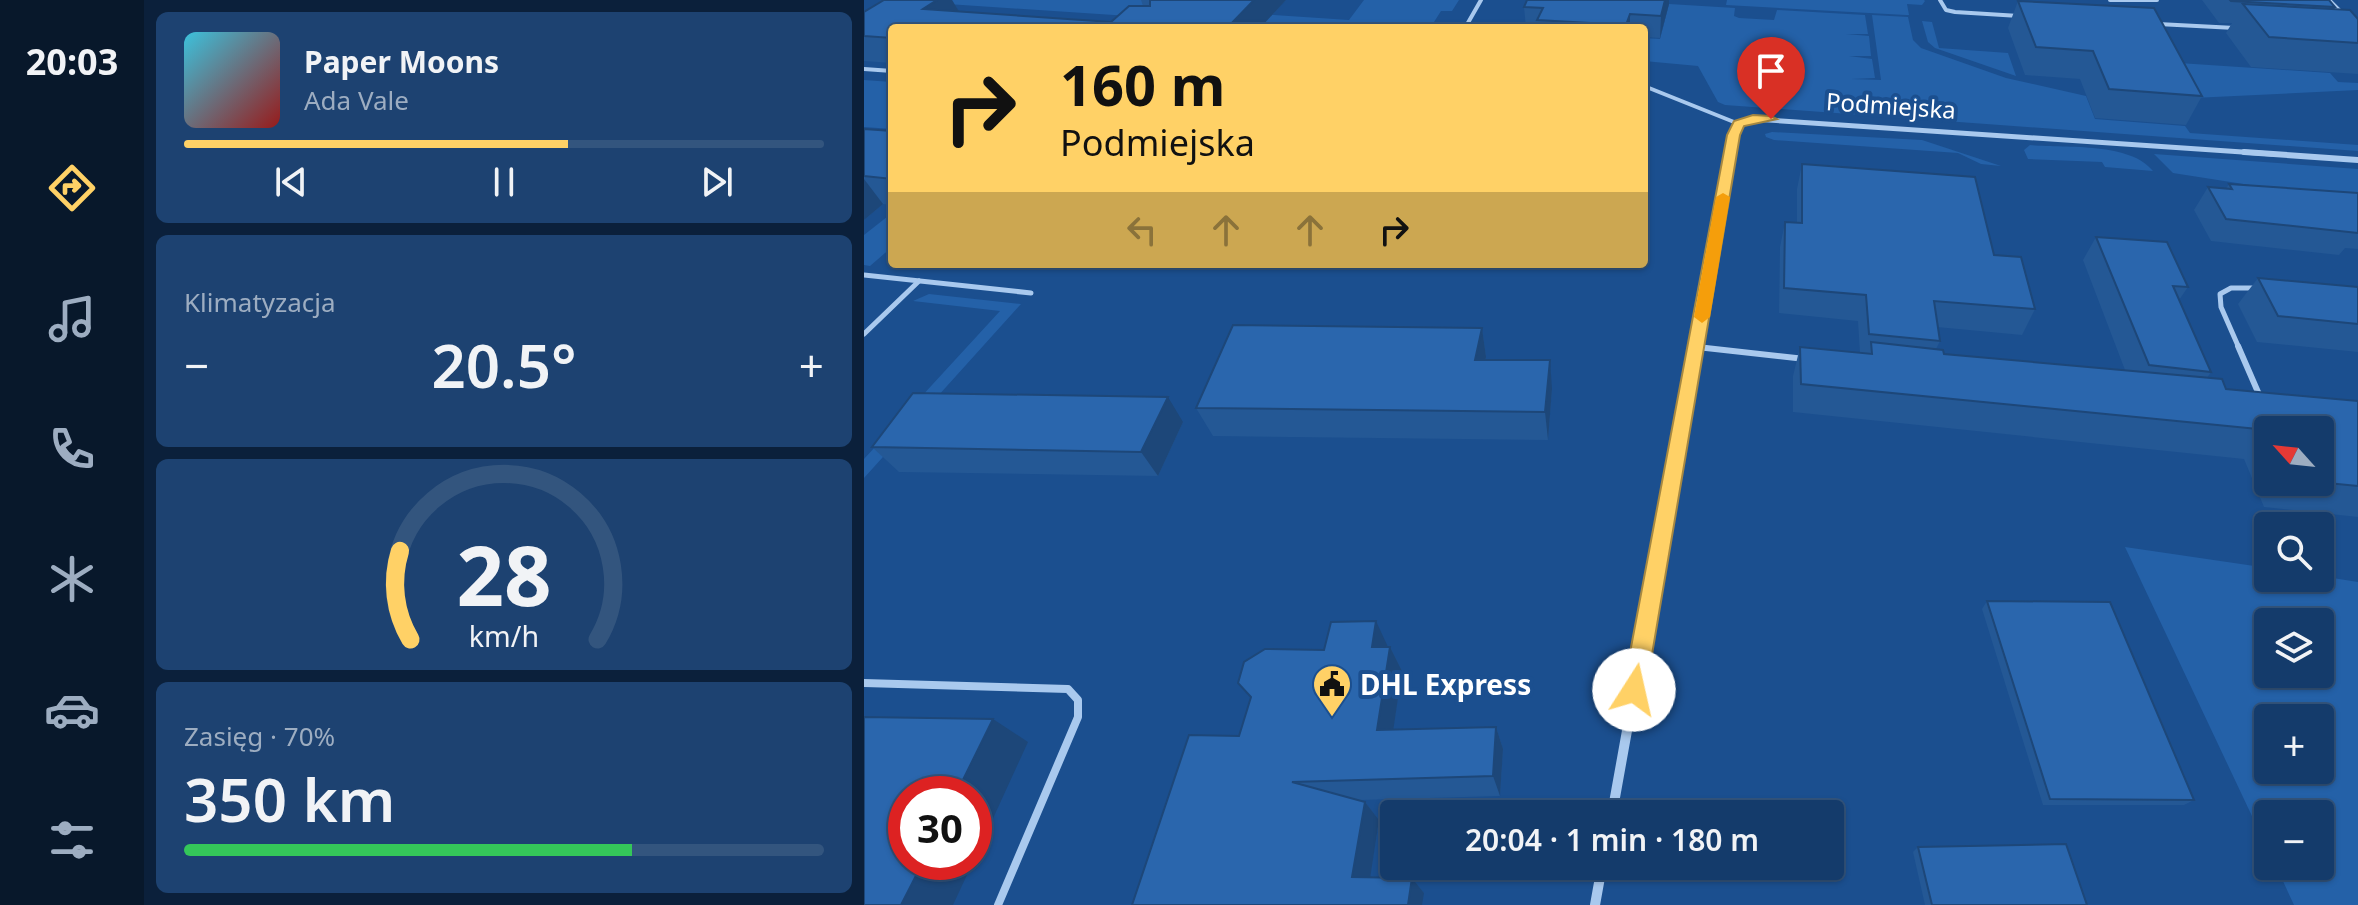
<!DOCTYPE html>
<html lang="pl">
<head>
<meta charset="utf-8">
<style>
  body { margin:0; font-family:"Noto Sans",sans-serif; background:#1d4271; color:#f1f3f6; height:100vh; display:flex; flex-direction:column; font-size:30px; white-space:nowrap }
  * { box-sizing:border-box; margin:0 }
  p { font-size:26px; color:#9dadc1 }
  .icon { flex:none; width:44px; height:44px; fill:none; stroke:currentColor; stroke-width:2; stroke-linecap:round; stroke-linejoin:round }
  .map { position:relative; flex:1; overflow:hidden }
  .side { display:flex; flex-direction:column; gap:12px; padding:12px; background:#0b203b; width:720px }
  .side>* { flex:none }
  .top-card { position:absolute; left:24px; top:24px; width:760px; height:244px; border-radius:8px; box-shadow:0 2px 6px #0004,0 0 0 2px #33557e; background:#ffd166; color:#111; overflow:hidden }
  .needle { width:52px; rotate:297deg }
  .controls { position:absolute; left:1390px; top:416px; display:grid; gap:16px }
  .controls a { display:grid; place-items:center; width:80px; height:80px; border-radius:8px; background:#143b6b; box-shadow:0 2px 6px #0004,0 0 0 2px #33557e; font-size:40px }
  .speed { position:absolute; left:24px; top:776px; display:flex; gap:16px; font-size:40px; font-weight:700; text-align:center }
  .speed>* { display:grid; place-content:center; width:104px; height:104px; border-radius:50%; background:#143b6b; box-shadow:0 2px 6px #0004,0 0 0 2px #33557e; line-height:1 }
  .speed .limit { border:12px solid #d22; background:#fff; color:#111 }
  .pin { position:absolute; display:grid; place-items:center; width:68px; height:68px; color:#fff; margin:-82px -34px; border-radius:50% 50% 50% 0; rotate:-45deg; box-shadow:0 0 8px #0007 }
  .pin .icon { rotate:45deg }
  .me { position:absolute; width:88px; margin:-44px; rotate:10deg; stroke-linejoin:round; filter:drop-shadow(0 0 6px #0008) }
  .turn { display:flex; align-items:center; gap:28px; height:168px; padding:0 40px; font-size:36px }
  .turn .icon { width:104px; height:104px; stroke-width:2.5 }
  .turn b { display:block; font-size:56px; line-height:68px }
  .lanes { display:flex; align-items:center; height:76px; padding:0 40px; background:#0003; justify-content:center; gap:40px; direction:ltr }
  .lanes .off { opacity:.35 }
  .big { font-size:60px; font-weight:600; line-height:1.1 }
  .side .widget { flex:1; display:flex; flex-direction:column; justify-content:center; gap:12px; min-width:0; padding:0 28px; border-radius:12px; background:#1d4271 }
  .side .dial { align-items:center; gap:0 }
  .dial svg { height:208px; overflow:visible; fill:none; stroke:#33557e; stroke-width:7; stroke-linecap:round; text-anchor:middle }
  .dial text { fill:#f1f3f6; stroke:none }
  .song { display:flex; align-items:center; gap:24px }
  .cover { width:96px; height:96px; border-radius:12px; background:linear-gradient(135deg,hsl(190 70% 55%),hsl(0 70% 35%)) }
  .played { height:8px; border-radius:4px; background:linear-gradient(90deg,#ffd166 60%,#33557e 60%) }
  .keys { display:flex; justify-content:space-around; direction:ltr }
  .heat { display:flex; justify-content:space-between; align-items:center; font-size:44px; direction:ltr }
  .charge { height:12px; border-radius:6px; background:linear-gradient(90deg,#34c759 70%,#33557e 0) }
  .trip { position:absolute; left:516px; top:800px; width:464px; height:80px; border-radius:8px; background:#143b6b; box-shadow:0 2px 6px #0004,0 0 0 2px #33557e; font-weight:600; line-height:80px; text-align:center }
  main { display:flex; flex:1; min-height:0 }
  .menu { display:flex; flex-direction:column; width:144px; justify-content:space-around; align-items:center; background:#08182b; color:#9dadc1 }
  .menu .icon { width:56px; height:56px }
  .menu .current { color:#ffd166 }
  .menu b { font-size:36px; color:#f1f3f6 }
  .map>svg:first-child { display:block }
  .green { fill:#2461a8; fill-rule:evenodd }
  .lines { fill:none; stroke-linecap:round; stroke-linejoin:round }
  .service-far3 { stroke:#a9c9ee; stroke-width:4 }
  .service-far2 { stroke:#a9c9ee; stroke-width:5 }
  .service-far1 { stroke:#a9c9ee; stroke-width:6 }
  .service { stroke:#a9c9ee; stroke-width:8 }
  .minor-far3 { stroke:#a9c9ee; stroke-width:5 }
  .minor-far2 { stroke:#a9c9ee; stroke-width:6 }
  .minor-far1 { stroke:#a9c9ee; stroke-width:8 }
  .minor { stroke:#a9c9ee; stroke-width:10 }
  .wall { fill:#245895; fill-rule:evenodd }
  .shaded-wall { fill:#1d4779 }
  .building { fill:#2a66ad; stroke:#1d4779; stroke-width:2 }
  .route { fill:#ffd166; stroke:#a68842; stroke-width:2 }
  .slow { fill:#f59e0b }
  .labels { text-anchor:middle; dominant-baseline:central; stroke-width:8; stroke-linejoin:round; paint-order:stroke }
  .street-label { font-size:24px; fill:#fff; stroke:#1b4f8f }
  .near-poi-label { font-size:28px; font-weight:bold; fill:#fff; stroke:#1b4f8f; text-anchor:start }
</style>
</head>
<body>
<main>
<nav class="menu">
<b>20:03</b>
<svg class="icon current" aria-label="directions" viewBox="0 0 24 24"><path d="M12 3l9 9-9 9-9-9zM9 14v-3h6M13 9l2 2-2 2"/></svg>
<svg class="icon" aria-label="music" viewBox="0 0 24 24"><path d="M9 18V5l10-2v13"/><circle cx="6" cy="18" r="3"/><circle cx="16" cy="16" r="3"/></svg>
<svg class="icon" aria-label="phone" viewBox="0 0 24 24"><path d="M5 4h4l2 5-3 2q2 4 5 5l2-3 5 2v4C11 20 4 13 5 4z"/></svg>
<svg class="icon" aria-label="climate" viewBox="0 0 24 24"><path d="M12 3v18M4 7l16 10M4 17L20 7"/></svg>
<svg class="icon" aria-label="car" viewBox="0 0 24 24"><path d="M5 17H2v-5l4-1 3-4h7l3 4 3 1v5h-3M9 17h6M6 11h13"/><circle cx="7" cy="17" r="2"/><circle cx="17" cy="17" r="2"/></svg>
<svg class="icon" aria-label="filters" viewBox="0 0 24 24"><path d="M4 7h16M4 17h16"/><circle cx="9" cy="7" r="2"/><circle cx="15" cy="17" r="2"/></svg>
</nav>
<section class="side">
<div class="widget">
<div class="song"><i class="cover"></i><div><b>Paper Moons</b><p>Ada Vale</p></div></div>
<div class="played"></div>
<div class="keys"><svg class="icon" aria-label="previous" viewBox="0 0 24 24"><path d="M18 5L8 12l10 7zM5 5v14"/></svg><svg class="icon" aria-label="pause" viewBox="0 0 24 24"><path d="M8 5v14M16 5v14"/></svg><svg class="icon" aria-label="next" viewBox="0 0 24 24"><path d="M6 5l10 7-10 7zM19 5v14"/></svg></div>
</div>
<div class="widget"><p>Klimatyzacja</p>
<div class="heat"><a>−</a><b class="big">20.5°</b><a>+</a></div>
</div>
<div class="widget dial"><svg viewBox="0 0 100 80">
<path d="M14 69A42 42 0 1 1 86 69"/>
<path d="M14 69A42 42 0 0 1 10 35" stroke="#ffd166"/>
<text x="50" y="56" font-size="32" font-weight="700">28</text>
<text x="50" y="72" font-size="11">km/h</text>
</svg></div>
<div class="widget"><p>Zasięg · 70%</p><b class="big">350 km</b><div class="charge"></div></div>
</section>
<div class="map">
<svg width="1494" height="905" viewBox="0 0 1494 905">
  <rect width="100%" height="100%" fill="#1b4f8f"/>
  <!-- green -->
  <g class="green">
    <path d="M24 0H309L301 8 485 20 500 0H595L588 11H577L570 22 579 23 578 28H446Z"/>
    <path d="M863 0H1060L1061 1 1058 5 1043 4 1045 15H1042L862 5Z"/>
    <path d="M805 4 871 8 870 16 875 18 910 20 913 10 1001 15 1004 34H982L1005 36 1007 56H985L1008 59 1011 78 987 79 1017 80 1008 15 1044 17 1049 40 1057 48 1142 78 1222 96 1231 119 1321 126 1326 133 1494 145V151L861 105 854 102 834 66 780 61V38L796 39Z"/>
    <path d="M1058 21 1068 22 1075 48 1144 53 1152 76 1071 48 1064 42Z"/>
    <path d="M1240 58 1466 73 1474 82 1494 83V90L1329 98Z"/>
    <path d="M0 80 28 82V129L0 127Z"/>
    <path d="M908 132 1058 140 1137 166 1117 164 1094 153 910 140 902 137 901 134Z"/>
    <path d="M1166 145C1200 148 1267 142 1289 171L1241 167 1238 162 1164 159 1160 150Z"/>
    <path d="M1290 154 1494 169V217L1443 194 1309 173Z"/>
    <path d="M28 213V247L6 266 0 265V235Z"/>
    <path d="M65 294 157 304 0 478V459L136 311 49 301Z"/>
    <path d="M1261 547 1404 568V578L1456 576 1494 582V905H1430L1412 866H1456V814H1404V850ZM1404 622H1456V674H1404ZM1404 718H1456V770H1404Z"/>
  </g>
  <g class="lines">
    <!-- service-far3 -->
    <g class="service-far3">
      <path d="M1076 0 1082 10 1091 12 1155 16"/>
      <path d="M1246 0H1293"/>
      <path d="M1465 0 1480 15"/>
      <path d="M1294 24 1371 28"/>
      <path d="M601 28 617 0"/>
      <path d="M0 69 28 71"/>
      <path d="M780 86 875 124"/>
    </g>
    <!-- service-far2 -->
    <g class="service-far2">
      <path d="M0 275 167 293"/>
      <path d="M0 334 55 281"/>
      <path d="M833 347 842 348"/>
      <path d="M1375 348 1357 307 1356 294 1367 288H1394"/>
    </g>
    <!-- service-far1 -->
    <g class="service-far1">
      <path d="M1374 346 1397 399"/>
      <path d="M833 347 941 359"/>
    </g>
    <!-- service -->
    <path class="service" d="M0 683 204 689 214 700V717L134 905"/>
    <!-- minor-far3 -->
    <path class="minor-far3" d="M867 154 875 124 889 119 1408 154"/>
    <!-- minor-far2 -->
    <g class="minor-far2">
      <path d="M1380 152 1494 160"/>
      <path d="M832 348 867 152"/>
    </g>
    <!-- minor-far1 -->
    <path class="minor-far1" d="M788 594 832 346"/>
    <!-- minor -->
    <g class="minor">
      <path d="M748 814 788 592"/>
      <path d="M731 905 738 866"/>
    </g>
  </g>
  <!-- wall -->
  <g class="wall">
    <path d="M20 0H88L95 12 247 22 279 6 277 0H422L396 28H28V63L0 61V12Z"/>
    <path d="M1338 0H1465L1471 7 1470 9 1494 19V74L1387 67 1362 33 1368 23H1355Z"/>
    <path d="M1154 1 1338 96 1322 125 1231 118 1216 79 1161 75 1144 28Z"/>
    <path d="M805 4 796 38 780 37V28H662L660 7Z"/>
    <path d="M0 129 28 131V205L19 204 0 220Z"/>
    <path d="M938 164 1130 255 1171 309 1158 335 1073 327 1076 341 1072 349 1080 354 1261 370 1219 260 1232 237 1324 287 1315 300 1347 372 1343 378 1362 389 1494 401V517L1400 507 1380 459 929 412V376L936 347 996 353 994 321 915 313 916 247 921 222 933 223V189ZM1404 430H1456V482H1404Z"/>
    <path d="M1365 184 1494 193V249L1481 248 1475 255 1347 241 1330 210 1344 187 1362 189Z"/>
    <path d="M1394 278 1494 287V352L1393 342 1374 304Z"/>
    <path d="M618 328 622 357V360L688 389 684 440 349 436 332 408Z"/>
    <path d="M319 422 294 476 35 472 8 447Z"/>
    <path d="M1123 601 1330 800 1320 805H1179L1118 609Z"/>
    <path d="M524 647H526L538 671 529 729 632 727 639 749 636 796 495 800 501 802 515 820 506 877 548 878 560 893 268 905 375 736 387 698 374 683 460 650Z"/>
    <path d="M1054 847 1223 905H1061L1049 852Z"/>
  </g>
  <!-- shaded-wall -->
  <g class="shaded-wall">
    <path d="M73 0H88L99 18 59 9Z"/>
    <path d="M390 0H422L396 28H363Z"/>
    <path d="M801 0H805V4L796 38 797 16Z"/>
    <path d="M766 14V28H762V25Z"/>
    <path d="M0 179 19 204 0 220Z"/>
    <path d="M618 328 622 357 616 388 611 360Z"/>
    <path d="M686 360 688 389 684 440 681 412Z"/>
    <path d="M304 397 319 422 294 476 277 452Z"/>
    <path d="M512 621 524 647H508Z"/>
    <path d="M526 647 538 671 526 752 513 730Z"/>
    <path d="M129 719 164 742 110 860V794H92Z"/>
    <path d="M632 727 639 749 636 796 629 776Z"/>
    <path d="M501 802 515 820 504 892 488 877Z"/>
    <path d="M59 862H109L89 905H37Z"/>
    <path d="M548 878 560 893 558 905H544Z"/>
  </g>
  <!-- building -->
  <g class="building">
    <path d="M20 0H73L59 9 247 22 265 6H286V0H390L363 28H28V38L0 36V12Z"/>
    <path d="M663 0H801L797 16 766 14 762 25 673 20 679 8 660 7Z"/>
    <path d="M1366 0H1465L1471 7 1367 1Z"/>
    <path d="M1154 1 1290 8 1338 96 1245 89 1229 51 1172 47Z"/>
    <path d="M1379 4 1486 10 1494 19V43L1405 37Z"/>
    <path d="M0 129 28 131V179L0 176Z"/>
    <path d="M938 164 1111 177 1130 255 1157 257 1171 309 1070 301 1076 341 1005 334 1002 295 920 288 921 222 938 223Z"/>
    <path d="M1365 184 1494 193V233L1362 219 1344 187 1368 189Z"/>
    <path d="M1232 237 1303 242 1324 287 1309 286 1347 372 1285 365Z"/>
    <path d="M1394 278 1494 287V324L1414 316Z"/>
    <path d="M369 325 618 328 611 360H686L681 412 332 408Z"/>
    <path d="M1007 342 1079 350 1080 354 1358 379 1362 389 1494 401V486L1453 482H1456V430H1404L937 384 936 347 1008 354Z"/>
    <path d="M49 393 304 397 277 452 8 447Z"/>
    <path d="M1123 601 1246 602 1330 800 1186 799Z"/>
    <path d="M512 621 508 647H526L513 730 632 727 629 776 428 782 501 802 488 877 548 878 544 905H268L325 735 375 736 387 697 374 683 380 662 401 649 460 650 467 622Z"/>
    <path d="M0 717 129 719 92 794H42V862H59L37 905H0Z"/>
    <path d="M1202 844 1223 905H1068L1054 847Z"/>
  </g>
  <!-- route -->
  <path class="route" d="M889 115 907 116 913 119 880 126 876 135 782 690 778 697 770 700 762 697 759 690 863 135 870 121Z"/>
  <!-- slow -->
  <path class="slow" d="M859 193 866 197 846 317 838 323 830 317 852 197Z"/>
  <!-- icons -->
  <defs>
    <symbol id="civic-pin" viewBox="-11 -11 22 30"><path d="M0 17L-7.5 6A9.5 9.5 0 1 1 7.5 6Z" fill="#ffd166" stroke="#1b4f8f"/><path d="M-.6-6.5H3V-4.5H.6V-3L4-1V1h2V6H-6V1h2V-1L-.6-3ZM-1.2 2.5V6h2.4V2.5Z" fill="#111"/></symbol>
  </defs>
  <g fill-rule="evenodd">
    <use href="#civic-pin" x="446" y="662" width="44" height="60"/>
  </g>
  <g class="labels">
    <!-- street labels -->
    <g class="street-label">
      <text transform="translate(1027 105) rotate(4)">Podmiejska</text>
    </g>
    <!-- near-poi labels -->
    <g class="near-poi-label">
      <text x="496" y="684">DHL Express</text>
    </g>
  </g>
</svg>
<div class="controls">
<a><svg class="needle" viewBox="-14 -14 28 28"><path d="M0-13l5 13h-10z" fill="#e53935"/><path d="M0 13l5-13h-10z" fill="#9dadc1"/></svg></a>
<a><svg class="icon" aria-label="search" viewBox="0 0 24 24"><circle cx="10" cy="10" r="6"/><path d="M15 15l6 6"/></svg></a>
<a><svg class="icon" aria-label="layers" viewBox="0 0 24 24"><path d="M12 4l9 5-9 5-9-5zM3 14l9 5 9-5"/></svg></a>
<a>+</a>
<a>−</a>
</div>
<div class="speed"><div class="limit">30</div></div>
<div class="pin" style="left:907px;top:119px;background:#d93025"><svg class="icon" aria-label="arrive" viewBox="0 0 24 24"><path d="M6 21V4h12l-3 4 3 4H6"/></svg></div>
<svg class="me" style="left:770px;top:690px" viewBox="-20 -20 40 40"><circle r="19" fill="#fff"/><path d="M0-13L10 11 0 6-10 11z" fill="#ffd166"/></svg>
<div class="trip">20:04 · 1 min · 180 m</div>
<div class="top-card">
<div class="turn"><svg class="icon" aria-label="right" viewBox="0 0 24 24"><path d="M7 20v-9h11M14 6l5 5-5 5"/></svg><div><b>160 m</b>Podmiejska</div></div>
<div class="lanes"><svg class="icon off" aria-label="left" viewBox="0 0 24 24"><path d="M17 20v-9H6M10 6l-5 5 5 5"/></svg><svg class="icon off" aria-label="ahead" viewBox="0 0 24 24"><path d="M12 20V5M6 11l6-6 6 6"/></svg><svg class="icon off" aria-label="ahead" viewBox="0 0 24 24"><path d="M12 20V5M6 11l6-6 6 6"/></svg><svg class="icon" aria-label="right" viewBox="0 0 24 24"><path d="M7 20v-9h11M14 6l5 5-5 5"/></svg></div>
</div>
</div>
</main>
</body>
</html>
